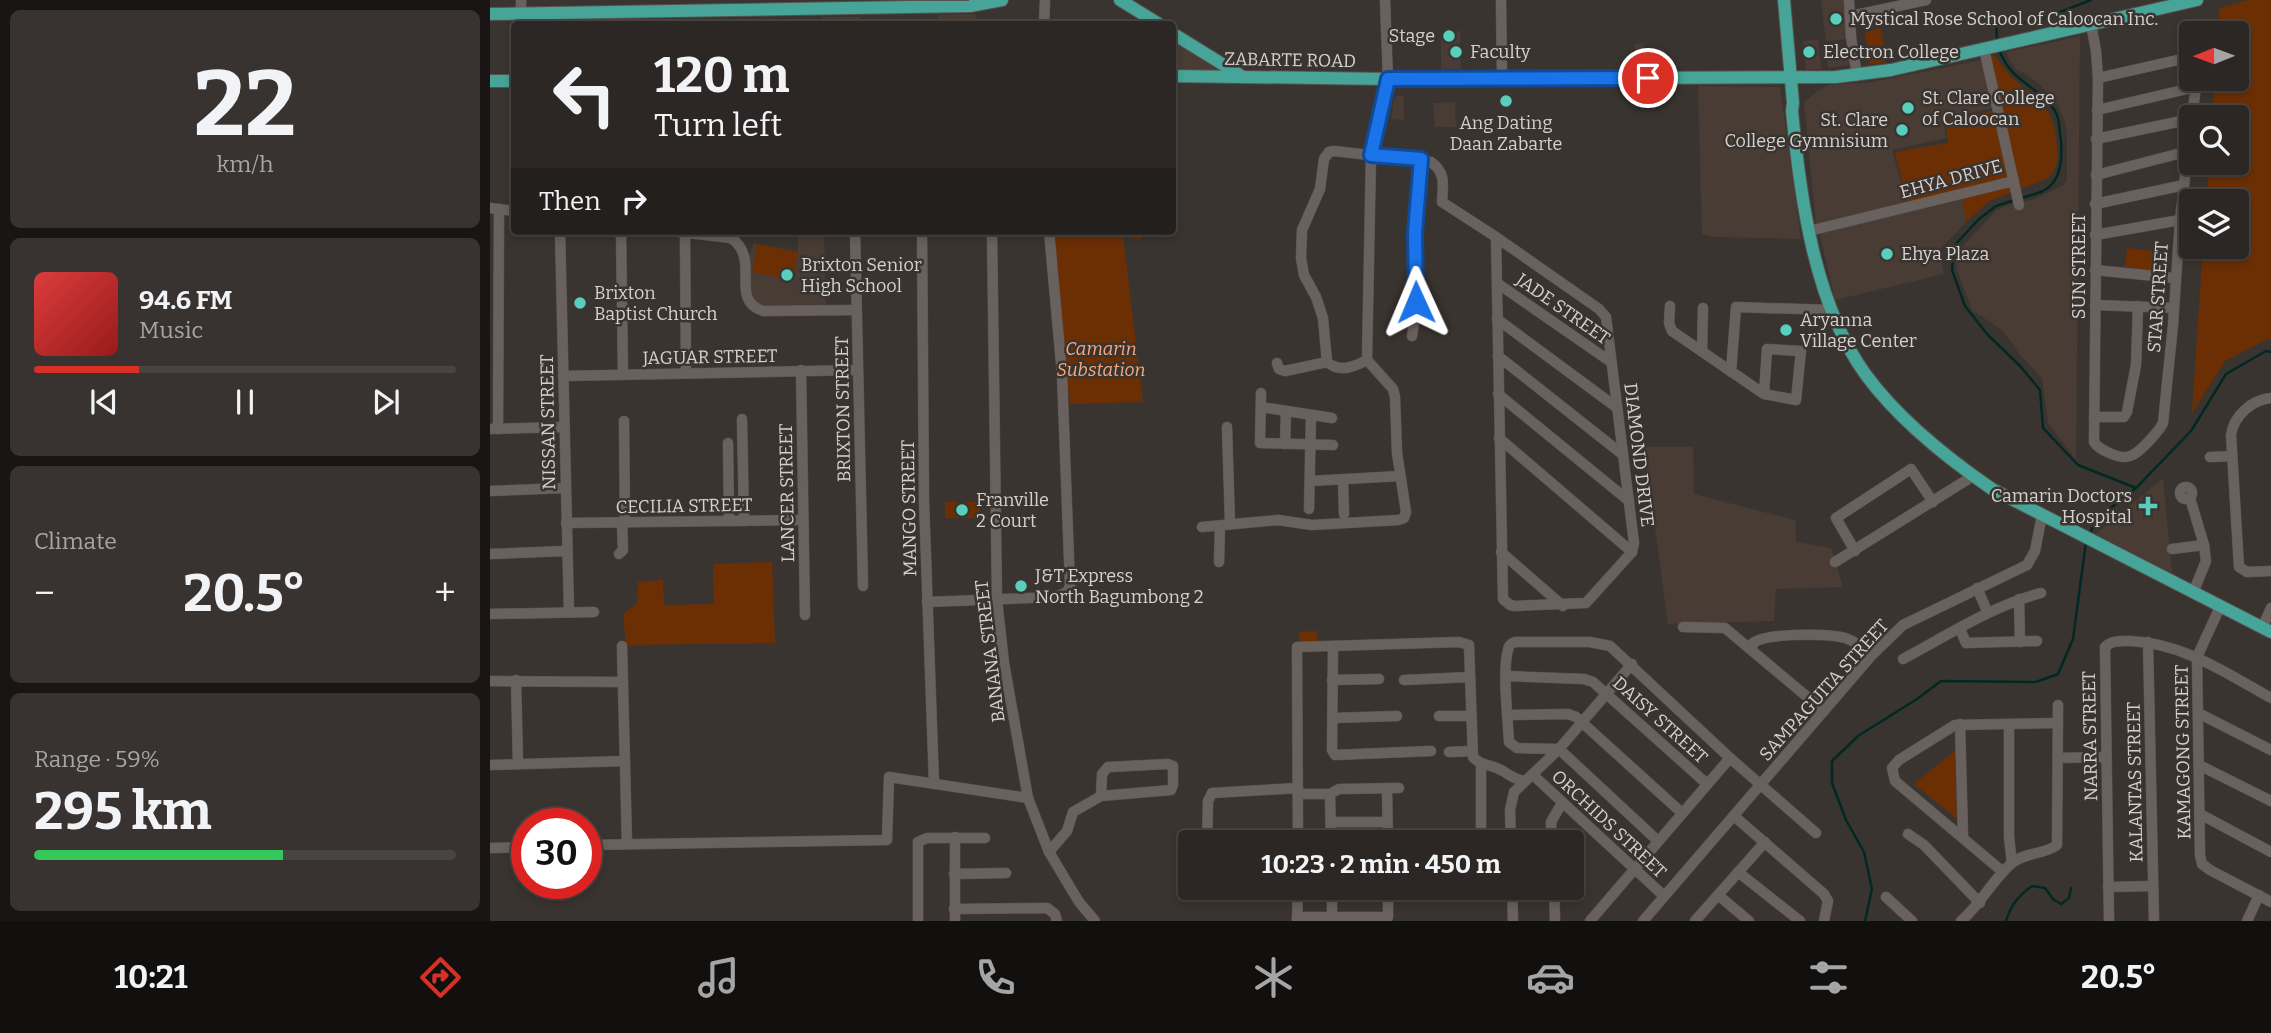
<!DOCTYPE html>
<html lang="en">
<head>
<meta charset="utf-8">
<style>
  body { margin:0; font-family:Bitter,serif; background:#383331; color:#f1f3f6; height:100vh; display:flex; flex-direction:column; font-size:26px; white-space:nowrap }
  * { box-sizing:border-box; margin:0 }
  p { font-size:23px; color:#a6a5a6 }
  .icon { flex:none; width:38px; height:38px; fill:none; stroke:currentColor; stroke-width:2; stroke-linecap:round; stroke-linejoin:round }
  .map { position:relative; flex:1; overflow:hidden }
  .details { display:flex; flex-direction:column; gap:10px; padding:10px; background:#181514; width:490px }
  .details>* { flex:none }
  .guide { position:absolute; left:21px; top:21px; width:665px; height:214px; border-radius:7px; box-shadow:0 4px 10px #0003,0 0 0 2px #484441; background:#2c2724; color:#f1f3f6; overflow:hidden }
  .needle { width:46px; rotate:269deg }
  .controls { position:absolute; left:1689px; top:21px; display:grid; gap:14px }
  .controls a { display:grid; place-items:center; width:70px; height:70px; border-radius:7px; background:#2c2724; box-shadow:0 4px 10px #0003,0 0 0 2px #484441; font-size:35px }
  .speed { position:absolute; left:21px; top:808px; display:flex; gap:14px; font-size:35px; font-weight:700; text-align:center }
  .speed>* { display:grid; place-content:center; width:91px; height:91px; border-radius:50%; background:#2c2724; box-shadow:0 4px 10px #0003,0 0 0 2px #484441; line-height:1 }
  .speed .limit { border:10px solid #d22; background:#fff; color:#111 }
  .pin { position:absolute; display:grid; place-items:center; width:60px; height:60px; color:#fff; margin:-30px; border:4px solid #fff; border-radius:50%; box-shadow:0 2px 7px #0007 }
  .me { position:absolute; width:77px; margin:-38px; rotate:359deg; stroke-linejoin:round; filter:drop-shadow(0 0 5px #0008) }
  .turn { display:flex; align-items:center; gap:24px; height:147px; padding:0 28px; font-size:32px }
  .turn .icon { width:91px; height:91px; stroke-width:2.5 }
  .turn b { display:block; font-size:49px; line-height:60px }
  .then { display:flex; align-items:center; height:66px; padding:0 28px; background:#0003; gap:14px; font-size:26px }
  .big { font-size:52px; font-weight:700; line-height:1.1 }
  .details .tile { flex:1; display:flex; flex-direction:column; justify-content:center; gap:10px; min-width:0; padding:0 24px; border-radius:10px; background:#383331 }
  .details .dial { align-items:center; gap:0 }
  .dial b { font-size:91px; line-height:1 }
  .song { display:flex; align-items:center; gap:21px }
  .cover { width:84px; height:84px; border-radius:10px; background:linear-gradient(135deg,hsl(0 70% 55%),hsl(0 70% 35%)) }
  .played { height:7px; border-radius:4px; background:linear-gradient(90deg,#d93025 25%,#484441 25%) }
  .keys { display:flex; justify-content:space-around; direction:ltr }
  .heat { display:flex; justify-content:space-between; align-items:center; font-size:38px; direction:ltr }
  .charge { height:10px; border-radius:5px; background:linear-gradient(90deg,#34c759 59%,#484441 0) }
  .trip { position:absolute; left:688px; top:830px; width:406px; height:70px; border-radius:7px; background:#2c2724; box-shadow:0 4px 10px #0003,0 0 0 2px #484441; font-weight:700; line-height:70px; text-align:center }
  .tabs { display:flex; height:112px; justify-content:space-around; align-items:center; background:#12100e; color:#a6a5a6 }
  .tabs .icon { width:49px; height:49px }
  .tabs .selected { color:#d93025 }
  .tabs b { font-size:32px; color:#f1f3f6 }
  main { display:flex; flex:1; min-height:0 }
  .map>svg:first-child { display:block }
  .built { fill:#483c35 }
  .green { fill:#6c2f04 }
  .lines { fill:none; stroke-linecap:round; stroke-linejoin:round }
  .stream { stroke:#012924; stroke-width:2.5 }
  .minor-casing { stroke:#57524f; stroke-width:11 }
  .major-casing { stroke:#57524f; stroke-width:14 }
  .minor { stroke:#69615e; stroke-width:10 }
  .major { stroke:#46a598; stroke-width:12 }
  .route-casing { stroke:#114b97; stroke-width:18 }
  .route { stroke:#1a73e8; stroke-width:12 }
  .poi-dot { fill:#5acebd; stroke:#3a3430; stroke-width:2.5 }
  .labels { text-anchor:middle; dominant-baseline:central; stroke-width:5; stroke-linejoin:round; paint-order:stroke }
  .poi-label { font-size:18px; fill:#d5d1cf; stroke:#3a3430; text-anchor:start }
  .street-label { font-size:18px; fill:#d5d1cf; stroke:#3a3430 }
  .park-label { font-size:18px; font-style:italic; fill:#faa97d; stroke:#3a3430 }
</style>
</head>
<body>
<main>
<section class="details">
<div class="tile dial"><b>22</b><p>km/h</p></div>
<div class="tile">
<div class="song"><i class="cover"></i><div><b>94.6 FM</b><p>Music</p></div></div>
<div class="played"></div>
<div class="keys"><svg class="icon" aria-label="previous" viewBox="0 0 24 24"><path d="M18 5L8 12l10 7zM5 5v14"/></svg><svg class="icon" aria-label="pause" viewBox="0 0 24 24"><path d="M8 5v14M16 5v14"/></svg><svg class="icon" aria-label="next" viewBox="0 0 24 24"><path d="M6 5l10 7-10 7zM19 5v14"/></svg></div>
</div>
<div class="tile"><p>Climate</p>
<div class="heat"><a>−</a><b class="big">20.5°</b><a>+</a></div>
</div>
<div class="tile"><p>Range · 59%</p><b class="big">295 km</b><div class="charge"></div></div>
</section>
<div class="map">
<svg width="1781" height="921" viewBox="0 0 1781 921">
  <rect width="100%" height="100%" fill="#3a3430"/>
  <!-- built -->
  <g class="built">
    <path d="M1331 0H1356L1360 39 1336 41Z"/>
    <path d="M485 14 486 24H448V15Z"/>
    <rect x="332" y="17" width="38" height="7"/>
    <path d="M970 31 971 69H951V33Z"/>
    <path d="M1590 36 1586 459 1558 423 1552 378 1531 356 1513 331 1482 310 1467 270 1466 253 1506 211 1516 206 1545 199 1572 186 1577 180V134L1575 122 1567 103 1548 83 1536 74 1527 70 1520 61 1516 52Z"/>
    <path d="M1328 40 1331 69 1316 70 1313 41Z"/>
    <path d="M683 41 730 72H683Z"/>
    <path d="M1153 43 1155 48 1173 49 1177 56V65L1145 64V44Z"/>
    <path d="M1359 54 1360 65 1338 68 1337 57Z"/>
    <path d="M1492 60 1503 108 1453 119 1456 138 1402 150 1417 203 1326 224 1314 103 1327 91 1338 85 1382 82Z"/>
    <path d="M1208 86 1290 87 1311 239 1225 237 1212 234Z"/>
    <path d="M908 96H913L914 120 901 119 904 98Z"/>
    <path d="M965 102 966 127H945L943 103Z"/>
    <path d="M1473 197 1476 222 1450 249 1454 274 1345 300 1329 231Z"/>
    <path d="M308 231H334L336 308 271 309 258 300V260L264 243 308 252Z"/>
    <path d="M1154 447H1203L1204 494 1305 520 1306 542 1341 548 1353 587 1286 589 1284 621 1178 624Z"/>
    <path d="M1673 478 1682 574 1606 534Z"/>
  </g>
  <!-- green -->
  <g class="green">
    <path d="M1759 0H1781V340L1777 339 1735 361 1702 413 1713 247H1746V201H1717L1719 163H1746V117H1722L1725 79H1746V33H1728L1729 8Z"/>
    <path d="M1391 28 1396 62 1380 65 1375 32Z"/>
    <path d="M1504 55 1521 77 1549 100 1559 113 1565 129 1568 158 1564 171 1556 179 1499 201 1476 222 1473 197 1419 209 1405 152 1458 143 1455 120 1505 110 1494 58Z"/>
    <path d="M623 231H653L651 240 633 237 653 402 580 404 561 237 621 234Z"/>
    <path d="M267 244 308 252 303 280 262 272Z"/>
    <path d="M1637 248 1670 252 1668 271 1635 267Z"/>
    <rect x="455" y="502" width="35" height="16"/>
    <path d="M282 562 285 643 136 645 133 614 147 603 148 582 173 580 174 605 224 604 223 564Z"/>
    <path d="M827 631V643H810L809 632Z"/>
    <path d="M1465 751 1467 819 1424 784Z"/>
  </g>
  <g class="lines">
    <!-- stream -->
    <g class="stream">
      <path d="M1507 40 1506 25 1547 21 1601 0"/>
      <path d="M1510 52C1522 83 1549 86 1565 111 1569 117 1569 126 1570 133 1573 153 1573 181 1553 191 1546 194 1538 196 1532 198"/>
      <path d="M1525 200 1506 206 1488 220 1464 246 1462 270 1475 306 1497 334 1530 366 1550 390 1553 428 1588 465 1646 488"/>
      <path d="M1600 533 1607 519 1646 488 1701 431 1736 374 1776 351 1781 352"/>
      <path d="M1375 921 1382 889 1374 852 1356 820 1342 783V761L1368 736 1427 699 1451 681 1546 682 1568 674 1583 639 1596 542"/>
      <path d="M1516 921C1521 905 1528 896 1542 886L1555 888 1563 899 1571 904 1579 898 1581 888"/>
    </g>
    <defs>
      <g id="minor">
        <path d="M31 0V13"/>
        <path d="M1011 0 1012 78"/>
        <path d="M1359 0 1361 37 1367 76"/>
        <path d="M1361 16 1436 0"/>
        <path d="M554 24 555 0"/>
        <path d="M1601 24 1606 51 1608 78 1604 442C1609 450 1631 460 1640 456 1649 454 1669 431 1673 423L1683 325 1690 220 1701 125"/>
        <path d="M1494 49 1529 205"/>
        <path d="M1608 78 1701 57"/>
        <path d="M1607 110 1706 87"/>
        <path d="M1702 117 1707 79"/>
        <path d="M1606 139 1701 119"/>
        <path d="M1606 175 1699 151"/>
        <path d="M1605 204 1694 185"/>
        <path d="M0 208 24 211"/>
        <path d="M70 231 79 612"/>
        <path d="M131 231 133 374"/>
        <path d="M181 231 241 238C272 259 238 300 273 311L366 310"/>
        <path d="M365 231 373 586"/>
        <path d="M432 231 434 501 444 784"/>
        <path d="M502 231 507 600 514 663 538 798 559 852 589 902 605 921"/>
        <path d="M1319 231 1524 181"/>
        <path d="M195 233 196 373"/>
        <path d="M1605 235 1690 220"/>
        <path d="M1605 270 1685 278"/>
        <path d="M1007 283 1121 362"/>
        <path d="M1605 305 1684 308"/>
        <path d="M1180 306 1179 323 1182 331 1274 394 1306 400 1311 351 1277 349 1274 394"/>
        <path d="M1007 319 1126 407"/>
        <path d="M922 336 927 302 925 232 931 159"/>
        <path d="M1212 351 1213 308"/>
        <path d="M1008 356 1132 454"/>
        <path d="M877 360C864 367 850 373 837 362L833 318 826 297 814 275 811 258 812 230 830 189 834 159 839 152 844 151 941 162C956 173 953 184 952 202L1006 237 1109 309 1116 317 1144 543 1142 552 1096 603 1025 606 1020 605 1013 599 1006 237"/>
        <path d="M787 363 789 369 795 371 837 362"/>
        <path d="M311 370 315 615"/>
        <path d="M1241 372 1246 307 1341 310"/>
        <path d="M73 376 367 370"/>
        <path d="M771 393 770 443 843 445"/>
        <path d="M1008 394 1139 501"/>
        <path d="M1781 398C1762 400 1744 415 1741 435L1749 567 1757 572 1781 571"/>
        <path d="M771 407 842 418"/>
        <path d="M1604 417H1634L1637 412 1646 365 1648 306"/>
        <path d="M252 419 254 521"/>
        <path d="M134 421 135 522"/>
        <path d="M737 427 740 524"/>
        <path d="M0 429 74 427"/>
        <path d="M8 429 9 209"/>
        <path d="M1009 438 1142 552"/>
        <path d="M238 443 239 521"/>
        <path d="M795 444 796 411"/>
        <path d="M1720 457 1742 456"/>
        <path d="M853 480 854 514"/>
        <path d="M820 481 910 476"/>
        <circle cx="1696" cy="493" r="6"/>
        <path d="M0 491 75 488"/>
        <path d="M1700 498 1714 545 1716 561 1703 593"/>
        <path d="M819 509 821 416"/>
        <path d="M76 523 312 520"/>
        <path d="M712 527 788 520 822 525 908 520 914 518 916 512 907 453 905 397 903 389 877 360 881 154 898 79 895 0"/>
        <path d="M1682 549 1714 545"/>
        <path d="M1365 551 1346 518 1421 469 1443 502"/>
        <path d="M1011 552 1073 606"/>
        <path d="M0 554 76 551"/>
        <path d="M129 554 133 550 132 522"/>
        <path d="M729 562 730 526"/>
        <path d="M1345 562 1483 476"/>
        <path d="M1487 588 1498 613"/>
        <path d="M1529 599 1530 642"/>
        <path d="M437 602 565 597 577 592 580 586 572 374 559 231"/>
        <path d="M1730 607 1707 657 1710 855 1712 864 1720 870 1781 902"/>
        <path d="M0 614 104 612"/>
        <path d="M1193 627 1235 628 1334 711"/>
        <path d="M1772 628 1781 608"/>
        <path d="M1470 629 1476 643 1547 641"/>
        <path d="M1658 642 1664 921"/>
        <path d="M132 646 137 844"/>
        <path d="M843 646 842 750 845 755 941 751"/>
        <path d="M1262 650 1263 643C1275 633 1339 633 1355 638 1365 641 1374 648 1382 655"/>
        <path d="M1413 659C1458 635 1502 606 1551 593"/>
        <path d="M1017 676 1094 679 1103 682 1217 784"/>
        <path d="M26 680 28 764"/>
        <path d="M842 680 889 679"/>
        <path d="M914 680 980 677"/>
        <path d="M0 681 133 682"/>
        <path d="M1708 713 1781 750"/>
        <path d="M1017 715 1078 714 1086 717 1192 813"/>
        <path d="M949 716H980"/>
        <path d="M843 718 907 716"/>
        <path d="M1470 724 1473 837"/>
        <path d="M1519 724V837L1522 863"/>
        <path d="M959 752 982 751"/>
        <path d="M1568 758 1616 757"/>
        <path d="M0 765 135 761"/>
        <path d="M1709 765 1781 801"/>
        <path d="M1043 775 1174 896"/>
        <path d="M897 788 898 842"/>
        <path d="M808 794H840L849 789 909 788"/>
        <path d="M840 794 841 842"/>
        <path d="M1710 814 1781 852"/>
        <path d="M1244 816 1334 894 1338 901 1334 921"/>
        <path d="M841 822H897"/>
        <path d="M1418 834 1434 845 1490 903"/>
        <path d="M465 837V921"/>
        <path d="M1168 841 1069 749 1027 748 1019 742C1018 720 1012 669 1018 650 1019 644 1021 644 1025 642H1100L1120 646 1240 758 1326 833"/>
        <path d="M717 842 718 801 722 793 808 788"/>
        <path d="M808 842 807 647 969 642 979 645 983 757C991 766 999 764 1009 769 1020 774 1021 779 1035 781"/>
        <path d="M991 842V765"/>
        <path d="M1021 842 1020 810 1024 792 1069 749 1142 664"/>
        <path d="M1062 842 1061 822 1072 803"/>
        <path d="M96 845 397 840 399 777 538 798"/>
        <path d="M0 848 37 847"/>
        <path d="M559 852 577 831 583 812 611 796 681 790 683 785V766L678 764 618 767 612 774 611 796"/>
        <path d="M1248 872 1310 921"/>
        <path d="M1513 872 1405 781 1402 768 1409 760 1465 725 1568 723"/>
        <path d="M464 874 516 873"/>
        <path d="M842 887V917"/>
        <path d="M1022 887 1023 921"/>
        <path d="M1064 887 1065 921"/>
        <path d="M1618 887 1663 886"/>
        <path d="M1228 895 1259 921"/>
        <path d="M1396 897 1422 921"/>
        <path d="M464 909 557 908 565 914 567 921"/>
        <path d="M807 917H898V887"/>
        <path d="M428 921V842L437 838H495"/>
        <path d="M807 921 808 887"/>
        <path d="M1100 921 1240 758"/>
        <path d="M1153 921 1382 655 1413 625 1537 565 1545 551 1552 515"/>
        <path d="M1205 921 1275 842"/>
        <path d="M1471 921C1491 904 1502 880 1522 863 1535 852 1554 855 1567 845L1568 705"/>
        <path d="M1619 921 1615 647C1622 640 1631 641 1640 641 1693 643 1736 673 1781 698"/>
        <path d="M1757 921 1769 895"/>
      </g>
      <g id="major">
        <path d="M630 0 669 24"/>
        <path d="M1294 0 1303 103 1302 111C1310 196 1324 304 1376 375 1409 420 1457 458 1502 489L1781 632"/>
        <path d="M0 14 480 6 512 0"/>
        <path d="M682 33 750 75"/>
        <path d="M682 76 898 79 1346 77 1401 70 1707 0"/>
        <path d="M0 81H24"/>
      </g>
    </defs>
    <!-- minor casing -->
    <use href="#minor" class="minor-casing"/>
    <!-- major casing -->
    <use href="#major" class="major-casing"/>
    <!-- minor -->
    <use href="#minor" class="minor"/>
    <!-- major -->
    <use href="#major" class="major"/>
  </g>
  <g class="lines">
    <defs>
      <path id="route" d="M926 302 925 232 931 159 881 155 898 79 1158 78"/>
    </defs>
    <!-- route casing -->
    <use href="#route" class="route-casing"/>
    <!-- route -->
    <use href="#route" class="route"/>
  </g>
  <!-- markers -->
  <g class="poi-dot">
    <circle cx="1346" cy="19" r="7"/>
    <circle cx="959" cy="36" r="7"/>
    <circle cx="966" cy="52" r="7"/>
    <circle cx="1319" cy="52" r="7"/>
    <circle cx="1016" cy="101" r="7"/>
    <circle cx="1418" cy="108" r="7"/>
    <circle cx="1412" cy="130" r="7"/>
    <circle cx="1397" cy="254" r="7"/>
    <circle cx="297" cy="275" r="7"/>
    <circle cx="90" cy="303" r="7"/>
    <circle cx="1296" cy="330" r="7"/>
    <path d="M1654.5 495.5h7v7h7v7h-7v7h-7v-7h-7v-7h7z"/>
    <circle cx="472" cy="510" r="7"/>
    <circle cx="531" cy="586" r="7"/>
  </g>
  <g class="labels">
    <!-- poi labels -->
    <g class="poi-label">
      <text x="1360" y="19">Mystical Rose School of Caloocan Inc.</text>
      <text x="945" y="36" text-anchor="end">Stage</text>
      <text x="980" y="52">Faculty</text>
      <text x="1333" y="52">Electron College</text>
      <text x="1432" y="98">St. Clare College<tspan x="1432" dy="21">of Caloocan</tspan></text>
      <text x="1398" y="120" text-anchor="end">St. Clare<tspan x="1398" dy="21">College Gymnisium</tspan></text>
      <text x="1016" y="123" text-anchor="middle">Ang Dating<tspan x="1016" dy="21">Daan Zabarte</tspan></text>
      <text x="1411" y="254">Ehya Plaza</text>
      <text x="311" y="265">Brixton Senior<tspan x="311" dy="21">High School</tspan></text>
      <text x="104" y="293">Brixton<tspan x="104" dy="21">Baptist Church</tspan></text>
      <text x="1310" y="320">Aryanna<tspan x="1310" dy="21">Village Center</tspan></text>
      <text x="1642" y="496" text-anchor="end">Camarin Doctors<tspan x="1642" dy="21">Hospital</tspan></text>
      <text x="486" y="500">Franville<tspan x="486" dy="21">2 Court</tspan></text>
      <text x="545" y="576">J&amp;T Express<tspan x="545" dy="21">North Bagumbong 2</tspan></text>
    </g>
    <!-- street labels -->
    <g class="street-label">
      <text transform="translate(800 60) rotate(1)">ZABARTE ROAD</text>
      <text transform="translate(1461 179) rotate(-15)">EHYA DRIVE</text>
      <text transform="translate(1589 266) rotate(-90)">SUN STREET</text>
      <text transform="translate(1668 297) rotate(-86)">STAR STREET</text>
      <text transform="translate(1073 309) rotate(35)">JADE STREET</text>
      <text transform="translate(220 357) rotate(-1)">JAGUAR STREET</text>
      <text transform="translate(353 409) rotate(-91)">BRIXTON STREET</text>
      <text transform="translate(58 422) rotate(-91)">NISSAN STREET</text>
      <text transform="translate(1149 455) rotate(83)">DIAMOND DRIVE</text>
      <text transform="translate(297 493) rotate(-91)">LANCER STREET</text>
      <text transform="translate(194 506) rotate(-1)">CECILIA STREET</text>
      <text transform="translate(419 508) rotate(-91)">MANGO STREET</text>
      <text transform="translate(500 651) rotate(-97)">BANANA STREET</text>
      <text transform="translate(1334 690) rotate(-48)">SAMPAGUITA STREET</text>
      <text transform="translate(1170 720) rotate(42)">DAISY STREET</text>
      <text transform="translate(1600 736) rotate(-91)">NARRA STREET</text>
      <text transform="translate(1693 752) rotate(-91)">KAMAGONG STREET</text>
      <text transform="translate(1645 782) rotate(-91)">KALANTAS STREET</text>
      <text transform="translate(1119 824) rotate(43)">ORCHIDS STREET</text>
    </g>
    <!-- park labels -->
    <g class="park-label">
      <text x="611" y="349">Camarin<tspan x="611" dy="21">Substation</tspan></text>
    </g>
  </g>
</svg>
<div class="controls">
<a><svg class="needle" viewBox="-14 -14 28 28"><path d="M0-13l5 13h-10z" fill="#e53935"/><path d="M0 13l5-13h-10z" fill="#a6a5a6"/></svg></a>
<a><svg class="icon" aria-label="search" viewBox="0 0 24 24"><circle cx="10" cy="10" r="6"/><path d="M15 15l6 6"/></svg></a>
<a><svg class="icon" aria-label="layers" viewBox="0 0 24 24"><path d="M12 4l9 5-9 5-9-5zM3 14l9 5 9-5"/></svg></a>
</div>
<div class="speed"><div class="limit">30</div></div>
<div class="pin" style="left:1158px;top:78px;background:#d93025"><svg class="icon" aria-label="arrive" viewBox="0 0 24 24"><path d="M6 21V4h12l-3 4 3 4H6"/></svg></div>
<svg class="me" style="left:926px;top:302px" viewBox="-20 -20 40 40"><path d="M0-17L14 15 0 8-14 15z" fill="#1a73e8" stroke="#fff" stroke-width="4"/></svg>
<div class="trip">10:23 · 2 min · 450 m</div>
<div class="guide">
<div class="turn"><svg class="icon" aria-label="left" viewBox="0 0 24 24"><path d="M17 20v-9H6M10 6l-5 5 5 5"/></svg><div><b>120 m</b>Turn left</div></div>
<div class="then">Then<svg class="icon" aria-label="right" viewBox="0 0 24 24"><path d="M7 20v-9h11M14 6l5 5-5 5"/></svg></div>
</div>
</div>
</main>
<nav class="tabs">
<b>10:21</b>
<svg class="icon selected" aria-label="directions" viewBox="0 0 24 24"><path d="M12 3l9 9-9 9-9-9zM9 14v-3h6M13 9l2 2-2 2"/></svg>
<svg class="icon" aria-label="music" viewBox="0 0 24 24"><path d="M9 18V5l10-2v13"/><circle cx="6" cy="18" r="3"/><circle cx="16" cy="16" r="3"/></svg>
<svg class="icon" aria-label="phone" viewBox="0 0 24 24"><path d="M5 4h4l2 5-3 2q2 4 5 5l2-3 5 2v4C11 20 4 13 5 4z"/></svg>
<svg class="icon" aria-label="climate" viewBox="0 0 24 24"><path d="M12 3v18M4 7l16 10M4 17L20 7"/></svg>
<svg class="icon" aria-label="car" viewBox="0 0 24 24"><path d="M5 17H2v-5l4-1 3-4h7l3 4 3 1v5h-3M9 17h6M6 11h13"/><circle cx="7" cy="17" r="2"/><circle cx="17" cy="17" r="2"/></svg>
<svg class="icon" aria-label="filters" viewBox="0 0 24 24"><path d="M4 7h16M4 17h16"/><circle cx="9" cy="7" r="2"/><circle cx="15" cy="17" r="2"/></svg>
<b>20.5°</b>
</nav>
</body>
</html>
